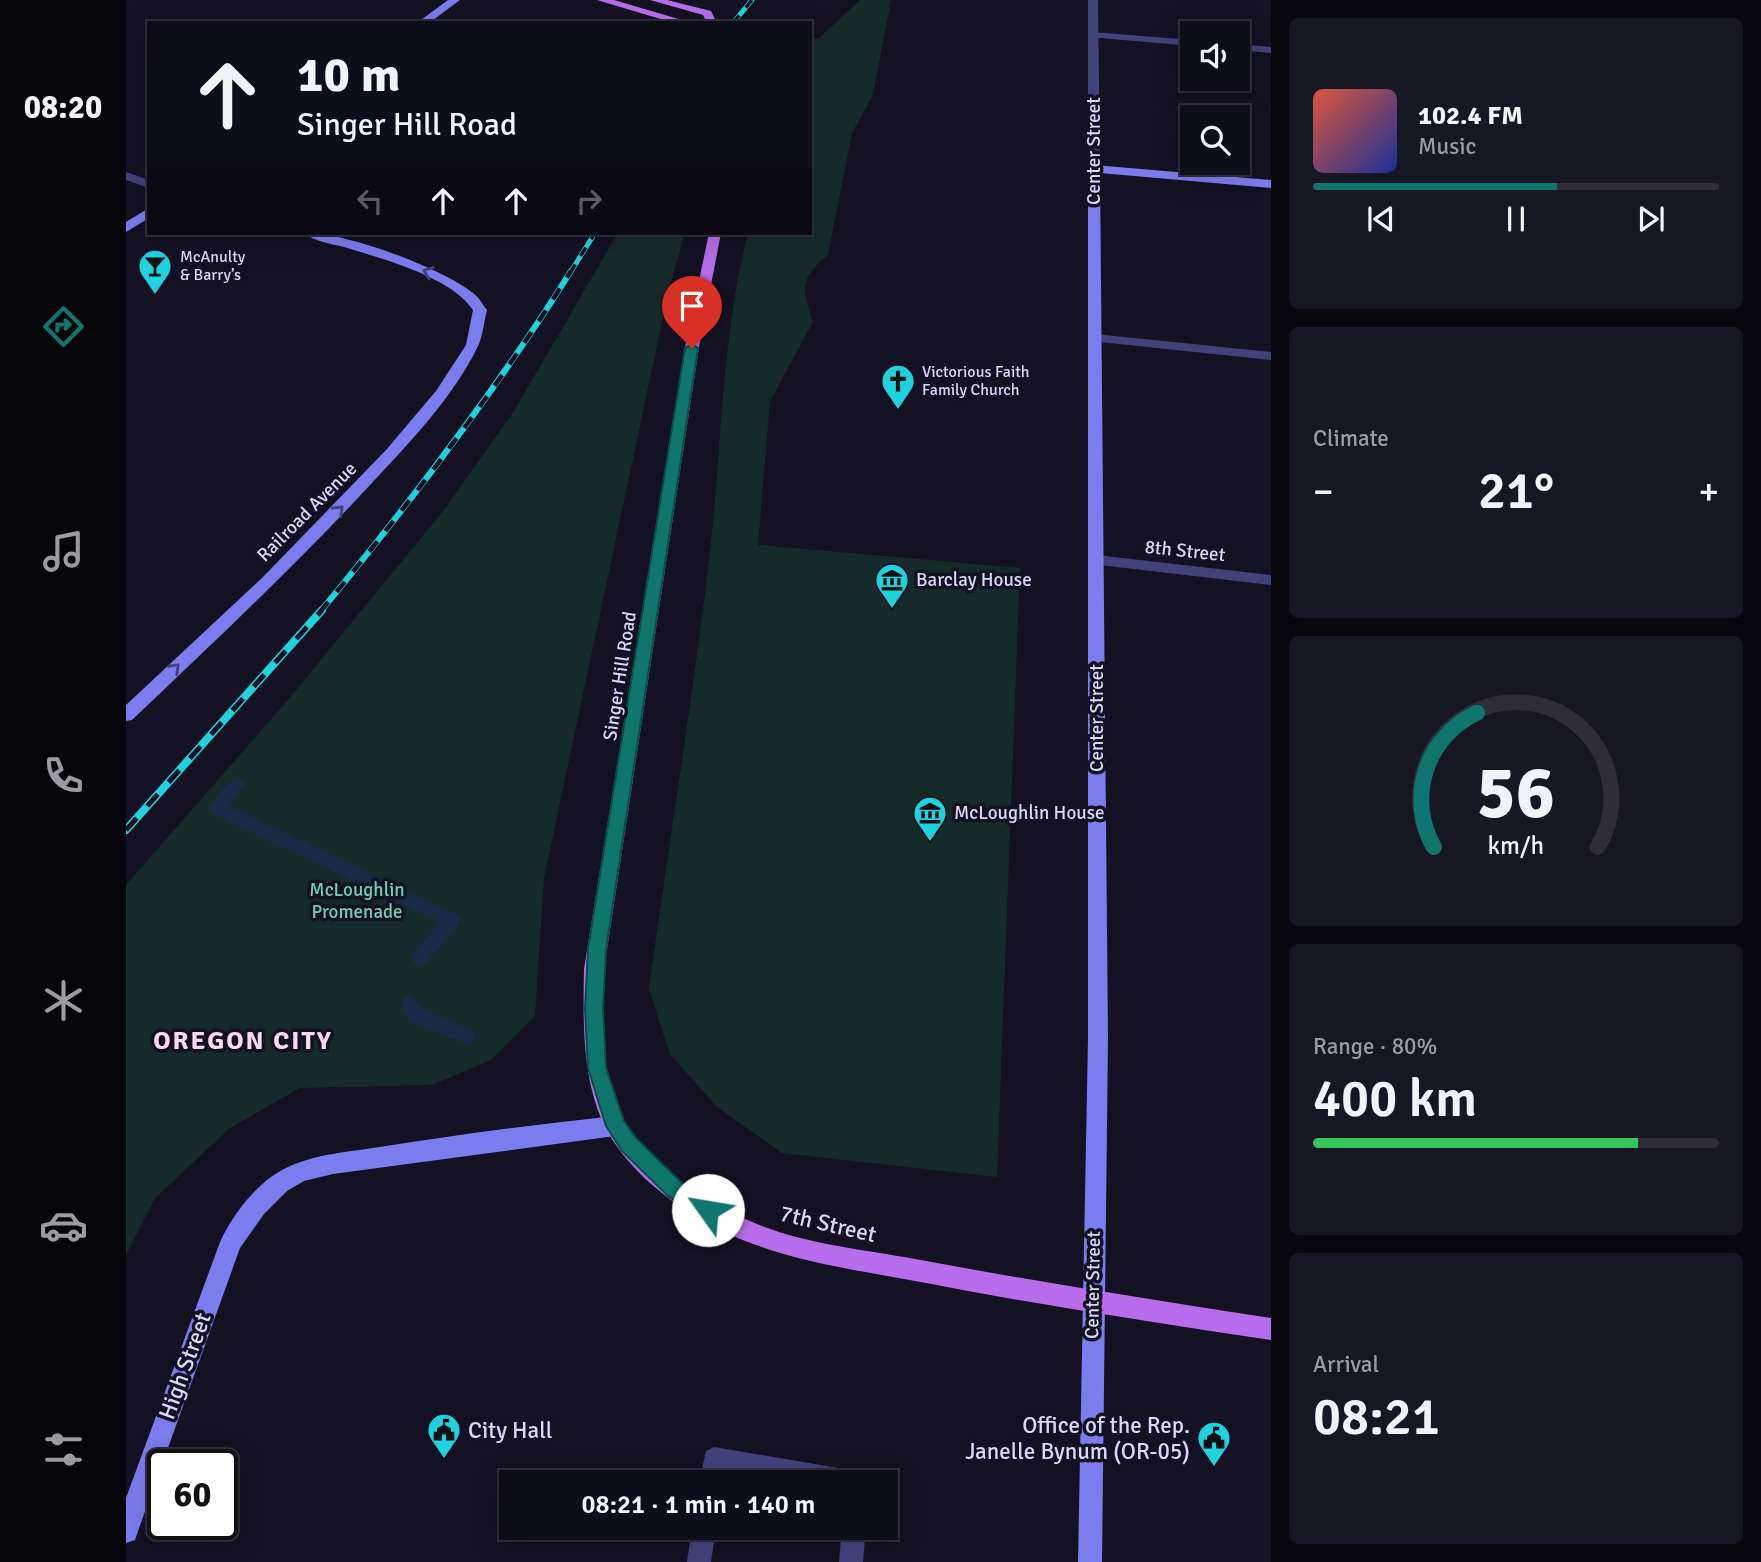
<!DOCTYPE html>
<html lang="en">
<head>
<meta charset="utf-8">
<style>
  body { margin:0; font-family:Signika,sans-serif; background:#171623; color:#f1f3f6; height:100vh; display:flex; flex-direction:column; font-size:26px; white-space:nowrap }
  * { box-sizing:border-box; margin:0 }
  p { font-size:23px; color:#9b9ca2 }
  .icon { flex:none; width:38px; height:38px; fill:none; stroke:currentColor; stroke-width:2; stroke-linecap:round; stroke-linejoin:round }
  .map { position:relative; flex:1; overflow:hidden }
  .side { display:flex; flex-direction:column; gap:18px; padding:18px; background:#08070e; width:490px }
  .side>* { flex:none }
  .hud { position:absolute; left:21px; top:21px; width:665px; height:214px; border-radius:0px; box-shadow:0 7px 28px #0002,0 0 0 2px #2e2d39; background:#0e0d1a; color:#f1f3f6; overflow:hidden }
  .buttons { position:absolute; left:1054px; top:21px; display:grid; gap:14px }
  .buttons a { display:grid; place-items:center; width:70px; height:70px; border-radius:0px; background:#0e0d1a; box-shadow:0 7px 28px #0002,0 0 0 2px #2e2d39; font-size:35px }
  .speed { position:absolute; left:21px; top:1449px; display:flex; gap:14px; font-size:35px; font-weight:700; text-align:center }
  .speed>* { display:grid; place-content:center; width:91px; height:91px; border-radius:50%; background:#0e0d1a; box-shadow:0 7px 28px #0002,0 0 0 2px #2e2d39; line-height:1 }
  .speed .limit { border:4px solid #111; border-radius:10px; background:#fff; color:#111 }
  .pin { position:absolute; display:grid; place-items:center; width:60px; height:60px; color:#fff; margin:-72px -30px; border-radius:50% 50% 50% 0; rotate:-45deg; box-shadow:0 0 7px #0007 }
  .pin .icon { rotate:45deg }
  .me { position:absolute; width:77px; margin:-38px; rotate:302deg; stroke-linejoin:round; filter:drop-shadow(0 0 5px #0008) }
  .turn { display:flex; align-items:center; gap:24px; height:147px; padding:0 35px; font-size:32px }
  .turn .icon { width:91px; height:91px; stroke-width:2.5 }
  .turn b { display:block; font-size:49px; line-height:60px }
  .lanes { display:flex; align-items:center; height:66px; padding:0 35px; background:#0003; justify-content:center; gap:35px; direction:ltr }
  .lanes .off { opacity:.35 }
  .big { font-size:52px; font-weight:600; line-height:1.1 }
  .side .widget { flex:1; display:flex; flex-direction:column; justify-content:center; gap:10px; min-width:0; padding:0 24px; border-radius:10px; background:#171623 }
  .side .dial { align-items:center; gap:0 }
  .dial svg { height:182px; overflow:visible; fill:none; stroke:#2e2d39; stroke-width:7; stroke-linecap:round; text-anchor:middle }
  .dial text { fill:#f1f3f6; stroke:none }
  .song { display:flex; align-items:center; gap:21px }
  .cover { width:84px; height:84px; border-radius:10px; background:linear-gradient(135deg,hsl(10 70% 55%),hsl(230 70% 35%)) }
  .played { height:7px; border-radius:4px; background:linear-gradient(90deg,#0f766e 60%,#2e2d39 60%) }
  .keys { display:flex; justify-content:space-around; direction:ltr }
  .heat { display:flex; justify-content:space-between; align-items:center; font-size:38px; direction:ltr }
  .charge { height:10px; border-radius:5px; background:linear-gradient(90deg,#34c759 80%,#2e2d39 0) }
  .trip { position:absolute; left:373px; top:1470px; width:399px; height:70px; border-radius:0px; background:#0e0d1a; box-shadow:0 7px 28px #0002,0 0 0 2px #2e2d39; font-weight:600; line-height:70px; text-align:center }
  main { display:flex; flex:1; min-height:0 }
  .tab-bar { display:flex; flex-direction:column; width:126px; justify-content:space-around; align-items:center; background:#06050a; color:#9b9ca2 }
  .tab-bar .icon { width:49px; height:49px }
  .tab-bar .current { color:#0f766e }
  .tab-bar b { font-size:32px; color:#f1f3f6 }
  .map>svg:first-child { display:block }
  .green { fill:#152b29 }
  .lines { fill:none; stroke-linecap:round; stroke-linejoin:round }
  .stream { fill:#172b46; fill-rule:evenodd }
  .lane { fill:#42427b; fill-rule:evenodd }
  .street { fill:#42427b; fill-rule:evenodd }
  .secondary { fill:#7b7ced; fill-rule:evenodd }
  .primary { fill:#b76deb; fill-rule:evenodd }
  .rail-far2-casing { stroke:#1ed3de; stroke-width:5 }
  .rail-far1-casing { stroke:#1ed3de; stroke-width:6 }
  .rail-casing { stroke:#1ed3de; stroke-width:8 }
  .rail-far2 { stroke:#131122; stroke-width:3.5; stroke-dasharray:10; stroke-linecap:butt }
  .rail-far1 { stroke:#131122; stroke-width:4.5; stroke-dasharray:13; stroke-linecap:butt }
  .rail { stroke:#131122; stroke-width:5; stroke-dasharray:16; stroke-linecap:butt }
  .oneway { stroke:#42417d }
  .route { fill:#0f766e; stroke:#0a4d48; stroke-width:2 }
  .labels { text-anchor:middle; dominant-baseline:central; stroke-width:7; stroke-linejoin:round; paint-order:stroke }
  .far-poi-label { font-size:16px; fill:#dad7fa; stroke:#131122; text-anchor:start }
  .street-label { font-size:19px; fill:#dad7fa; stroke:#131122 }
  .poi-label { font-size:19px; fill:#dad7fa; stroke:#131122; text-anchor:start }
  .park-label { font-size:19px; fill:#6dd0b3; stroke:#131122 }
  .near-street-label { font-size:23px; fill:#dad7fa; stroke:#131122 }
  .near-poi-label { font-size:23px; fill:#dad7fa; stroke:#131122; text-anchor:end }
  .district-label { font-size:26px; font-weight:bold; letter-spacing:2px; fill:#fad9ef; stroke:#131122 }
</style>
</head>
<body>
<main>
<nav class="tab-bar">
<b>08:20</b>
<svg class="icon current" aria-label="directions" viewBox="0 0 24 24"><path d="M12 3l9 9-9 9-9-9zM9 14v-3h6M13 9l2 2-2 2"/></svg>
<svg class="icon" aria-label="music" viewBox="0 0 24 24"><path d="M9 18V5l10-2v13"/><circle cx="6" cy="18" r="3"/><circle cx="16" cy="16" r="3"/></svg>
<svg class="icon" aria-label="phone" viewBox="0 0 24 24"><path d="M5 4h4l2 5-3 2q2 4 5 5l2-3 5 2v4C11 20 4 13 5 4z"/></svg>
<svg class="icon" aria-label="climate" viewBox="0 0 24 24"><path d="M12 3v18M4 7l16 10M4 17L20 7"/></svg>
<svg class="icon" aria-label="car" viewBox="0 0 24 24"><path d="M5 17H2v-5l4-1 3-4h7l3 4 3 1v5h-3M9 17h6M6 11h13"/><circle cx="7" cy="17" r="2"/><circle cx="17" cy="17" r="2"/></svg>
<svg class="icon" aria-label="filters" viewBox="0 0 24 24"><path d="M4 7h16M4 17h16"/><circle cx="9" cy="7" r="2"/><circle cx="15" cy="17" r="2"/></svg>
</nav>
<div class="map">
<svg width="1145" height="1562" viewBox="0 0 1145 1562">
  <rect width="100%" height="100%" fill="#131122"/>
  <!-- green -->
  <g class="green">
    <path d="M734 0H765L747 95 726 133 702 255C673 279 676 288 687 322L644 401 632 545 894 568 871 1177 656 1153 591 1107 544 1054 523 989C543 841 568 692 585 543 596 439 596 335 622 233H684V37L692 39Z"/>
    <path d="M492 233H559L543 289 418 878 409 1016 365 1060 306 1085 174 1088 104 1128 29 1198 0 1255V885L161 701 318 510 388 411Z"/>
  </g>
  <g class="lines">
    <!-- stream -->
    <g class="stream">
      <path d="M111 779 117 781 119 785 102 806 332 915 334 920 332 925 300 963 294 965 288 963 285 958 288 953 314 922 85 813 83 808C89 798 100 782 111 779Z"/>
      <path d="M283 996 289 999 295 1009 346 1030 349 1036 346 1042 340 1044 283 1021 274 1004 277 999Z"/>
    </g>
    <!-- lane -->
    <g class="lane">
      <path d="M967 32 1066 40V46L963 37V33Z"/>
      <path d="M1111 44 1145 47V53L1111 50Z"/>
      <path d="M969 334 1145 352V360L964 341V335Z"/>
      <path d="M588 1447 724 1470 732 1474 736 1482H655L598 1473 597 1482H573L580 1451Z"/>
      <path d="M566 1528H590L585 1562H561Z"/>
      <path d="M716 1528H740L737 1562H713Z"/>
    </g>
    <!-- street -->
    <g class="street">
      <path d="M962 0H972L974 169 968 173 962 169Z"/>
      <path d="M0 172 23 180V188L0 180Z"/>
      <path d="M970 555 1145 575V585L965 564 962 560 965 556Z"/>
    </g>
    <!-- secondary -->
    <g class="secondary">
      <path d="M322 0H334L303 23H291Z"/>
      <path d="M968 165 1145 180V188L974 173 982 1038 976 1562H952L962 1038V169Z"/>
      <path d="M23 208V218L0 232V222Z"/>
      <path d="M178 233C217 231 316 268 347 293 353 297 356 304 361 310 358 321 357 336 352 346 327 398 283 443 245 484 169 566 87 643 6 720L0 721V705L137 577 260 450 310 391 340 345 347 310C324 276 256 259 218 247 205 244 188 241 178 233Z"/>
      <path d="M489 1116 496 1119 499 1126 496 1133 489 1136 207 1174 178 1181 161 1191 138 1214 114 1248 12 1531 9 1540 0 1543V1498L94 1242C106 1215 130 1184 156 1170 188 1153 225 1152 260 1146 336 1134 413 1124 489 1116Z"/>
    </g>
    <!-- primary -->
    <g class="primary">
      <path d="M471 0H488L566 23H548Z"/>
      <path d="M524 0H541L585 11 590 21 581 23 577 15Z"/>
      <path d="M583 233H595L573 347 478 969C477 1017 473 1076 497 1120 523 1166 577 1201 624 1221 675 1244 735 1249 789 1259 907 1281 1026 1300 1145 1318V1340C1030 1323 914 1305 800 1283 737 1271 673 1263 614 1239 569 1220 521 1188 492 1148 455 1097 457 1029 458 969L559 347Z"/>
    </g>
    <defs>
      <g id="rail-far2">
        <path d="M607 23 626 0"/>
        <path d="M444 273 469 233"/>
      </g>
      <path id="rail-far1" d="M194 612C284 503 370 391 445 271"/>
      <path id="rail" d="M0 830 196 610"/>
    </defs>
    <!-- rail-far2 casing -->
    <use href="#rail-far2" class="rail-far2-casing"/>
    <!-- rail-far1 casing -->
    <use href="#rail-far1" class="rail-far1-casing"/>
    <!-- rail casing -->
    <use href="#rail" class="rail-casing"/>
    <!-- rail-far2 -->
    <use href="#rail-far2" class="rail-far2"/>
    <!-- rail-far1 -->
    <use href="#rail-far1" class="rail-far1"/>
    <!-- rail -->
    <use href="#rail" class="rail"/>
  </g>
  <!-- one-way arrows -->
  <defs><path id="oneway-chevron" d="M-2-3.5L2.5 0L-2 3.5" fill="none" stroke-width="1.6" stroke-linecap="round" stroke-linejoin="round" transform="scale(1.75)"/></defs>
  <g class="oneway">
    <use href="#oneway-chevron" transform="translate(302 272) rotate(-159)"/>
    <use href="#oneway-chevron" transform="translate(213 510) rotate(-44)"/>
    <use href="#oneway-chevron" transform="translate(49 668) rotate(-44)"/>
  </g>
  <!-- route -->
  <path class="route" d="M566 344 572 348 480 949 477 1009 480 1068 498 1121 510 1138 557 1184 589 1203 592 1210 589 1217 582 1220 543 1197 496 1151 480 1126 462 1068 459 1009 462 949 559 348Z"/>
  <!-- icons -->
  <defs>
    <symbol id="bar-pin" viewBox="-11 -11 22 30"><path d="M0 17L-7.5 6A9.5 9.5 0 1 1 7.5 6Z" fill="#1ed3de" stroke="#131122"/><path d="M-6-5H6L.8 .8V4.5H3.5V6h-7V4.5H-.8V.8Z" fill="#111"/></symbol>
    <symbol id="church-pin" viewBox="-11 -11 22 30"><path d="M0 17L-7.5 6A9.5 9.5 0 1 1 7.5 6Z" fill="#1ed3de" stroke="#131122"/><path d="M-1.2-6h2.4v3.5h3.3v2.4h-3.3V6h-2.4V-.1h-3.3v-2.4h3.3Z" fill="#111"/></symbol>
    <symbol id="museum-pin" viewBox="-11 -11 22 30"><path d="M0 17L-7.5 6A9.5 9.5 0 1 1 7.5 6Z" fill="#1ed3de" stroke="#131122"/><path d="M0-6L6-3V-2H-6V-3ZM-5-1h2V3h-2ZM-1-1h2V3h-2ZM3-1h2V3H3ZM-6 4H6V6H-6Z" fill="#111"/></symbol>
    <symbol id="civic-pin" viewBox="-11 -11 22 30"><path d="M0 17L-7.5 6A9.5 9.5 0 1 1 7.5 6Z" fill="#1ed3de" stroke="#131122"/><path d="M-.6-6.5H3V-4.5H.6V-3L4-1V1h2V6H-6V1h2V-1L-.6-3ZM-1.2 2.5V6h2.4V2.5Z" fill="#111"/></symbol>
  </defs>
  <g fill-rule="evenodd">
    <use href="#bar-pin" x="10" y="247" width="38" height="52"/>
    <use href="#church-pin" x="753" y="362" width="38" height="52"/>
    <use href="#museum-pin" x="747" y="561" width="38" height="52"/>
    <use href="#museum-pin" x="785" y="794" width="38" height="52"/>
    <use href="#civic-pin" x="299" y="1411" width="38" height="52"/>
    <use href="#civic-pin" x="1069" y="1419" width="38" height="52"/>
  </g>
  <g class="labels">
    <!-- far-poi labels -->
    <g class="far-poi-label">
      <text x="54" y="257">McAnulty<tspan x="54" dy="18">&amp; Barry’s</tspan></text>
      <text x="796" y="372">Victorious Faith<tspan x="796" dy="18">Family Church</tspan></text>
    </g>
    <!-- street labels -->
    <g class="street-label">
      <text transform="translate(968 151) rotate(-90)">Center Street</text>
      <text transform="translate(181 512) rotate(-45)">Railroad Avenue</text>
      <text transform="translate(1059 551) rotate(6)">8th Street</text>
      <text transform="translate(494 676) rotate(-81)">Singer Hill Road</text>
      <text transform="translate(971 718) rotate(-90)">Center Street</text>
      <text transform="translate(967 1285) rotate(-89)">Center Street</text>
    </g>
    <!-- poi labels -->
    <g class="poi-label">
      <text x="790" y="580">Barclay House</text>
      <text x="828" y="813">McLoughlin House</text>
    </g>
    <!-- park labels -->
    <g class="park-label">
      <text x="231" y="890">McLoughlin<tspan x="231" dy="22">Promenade</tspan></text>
    </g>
    <!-- near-street labels -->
    <g class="near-street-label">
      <text transform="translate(702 1224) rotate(13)">7th Street</text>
      <text transform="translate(59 1366) rotate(-70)">High Street</text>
    </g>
    <!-- near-poi labels -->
    <g class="near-poi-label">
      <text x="1064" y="1425">Office of the Rep.<tspan x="1064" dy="26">Janelle Bynum (OR-05)</tspan></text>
      <text x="342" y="1430" text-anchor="start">City Hall</text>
    </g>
    <!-- district labels -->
    <g class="district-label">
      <text x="117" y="1041">OREGON CITY</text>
    </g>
  </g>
</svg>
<div class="buttons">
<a><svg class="icon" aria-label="sound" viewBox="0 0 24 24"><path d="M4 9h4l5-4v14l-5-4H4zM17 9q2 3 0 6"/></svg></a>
<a><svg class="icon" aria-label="search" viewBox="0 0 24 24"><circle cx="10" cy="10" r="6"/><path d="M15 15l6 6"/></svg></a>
</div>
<div class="speed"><div class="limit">60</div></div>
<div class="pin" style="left:566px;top:348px;background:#d93025"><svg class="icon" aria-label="arrive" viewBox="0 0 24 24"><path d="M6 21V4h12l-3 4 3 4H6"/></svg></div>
<svg class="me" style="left:582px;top:1210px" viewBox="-20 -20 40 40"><circle r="19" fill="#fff"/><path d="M0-13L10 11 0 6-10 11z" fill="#0f766e"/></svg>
<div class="trip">08:21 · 1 min · 140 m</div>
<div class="hud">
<div class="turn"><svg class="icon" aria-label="ahead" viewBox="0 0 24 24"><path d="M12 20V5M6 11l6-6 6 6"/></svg><div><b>10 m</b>Singer Hill Road</div></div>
<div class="lanes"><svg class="icon off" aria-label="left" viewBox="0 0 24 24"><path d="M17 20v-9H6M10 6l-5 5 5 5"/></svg><svg class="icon" aria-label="ahead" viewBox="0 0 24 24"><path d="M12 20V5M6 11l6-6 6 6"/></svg><svg class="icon" aria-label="ahead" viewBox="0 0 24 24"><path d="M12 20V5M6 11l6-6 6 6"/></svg><svg class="icon off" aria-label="right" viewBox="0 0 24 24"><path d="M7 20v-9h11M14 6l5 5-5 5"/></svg></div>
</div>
</div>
<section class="side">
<div class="widget">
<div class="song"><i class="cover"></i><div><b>102.4 FM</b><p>Music</p></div></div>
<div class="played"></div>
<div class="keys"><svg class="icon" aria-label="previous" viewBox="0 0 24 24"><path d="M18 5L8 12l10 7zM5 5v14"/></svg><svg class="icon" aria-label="pause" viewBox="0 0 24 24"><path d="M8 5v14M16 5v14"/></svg><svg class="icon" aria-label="next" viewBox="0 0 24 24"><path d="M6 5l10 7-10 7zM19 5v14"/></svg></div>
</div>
<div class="widget"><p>Climate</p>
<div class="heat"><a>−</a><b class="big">21°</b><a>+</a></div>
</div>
<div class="widget dial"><svg viewBox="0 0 100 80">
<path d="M14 69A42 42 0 1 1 86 69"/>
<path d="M14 69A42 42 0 0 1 33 10" stroke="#0f766e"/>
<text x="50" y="56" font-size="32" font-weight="700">56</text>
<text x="50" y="72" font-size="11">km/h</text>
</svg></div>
<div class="widget"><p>Range · 80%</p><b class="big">400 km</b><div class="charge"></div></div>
<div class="widget"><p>Arrival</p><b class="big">08:21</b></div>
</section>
</main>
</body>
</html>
